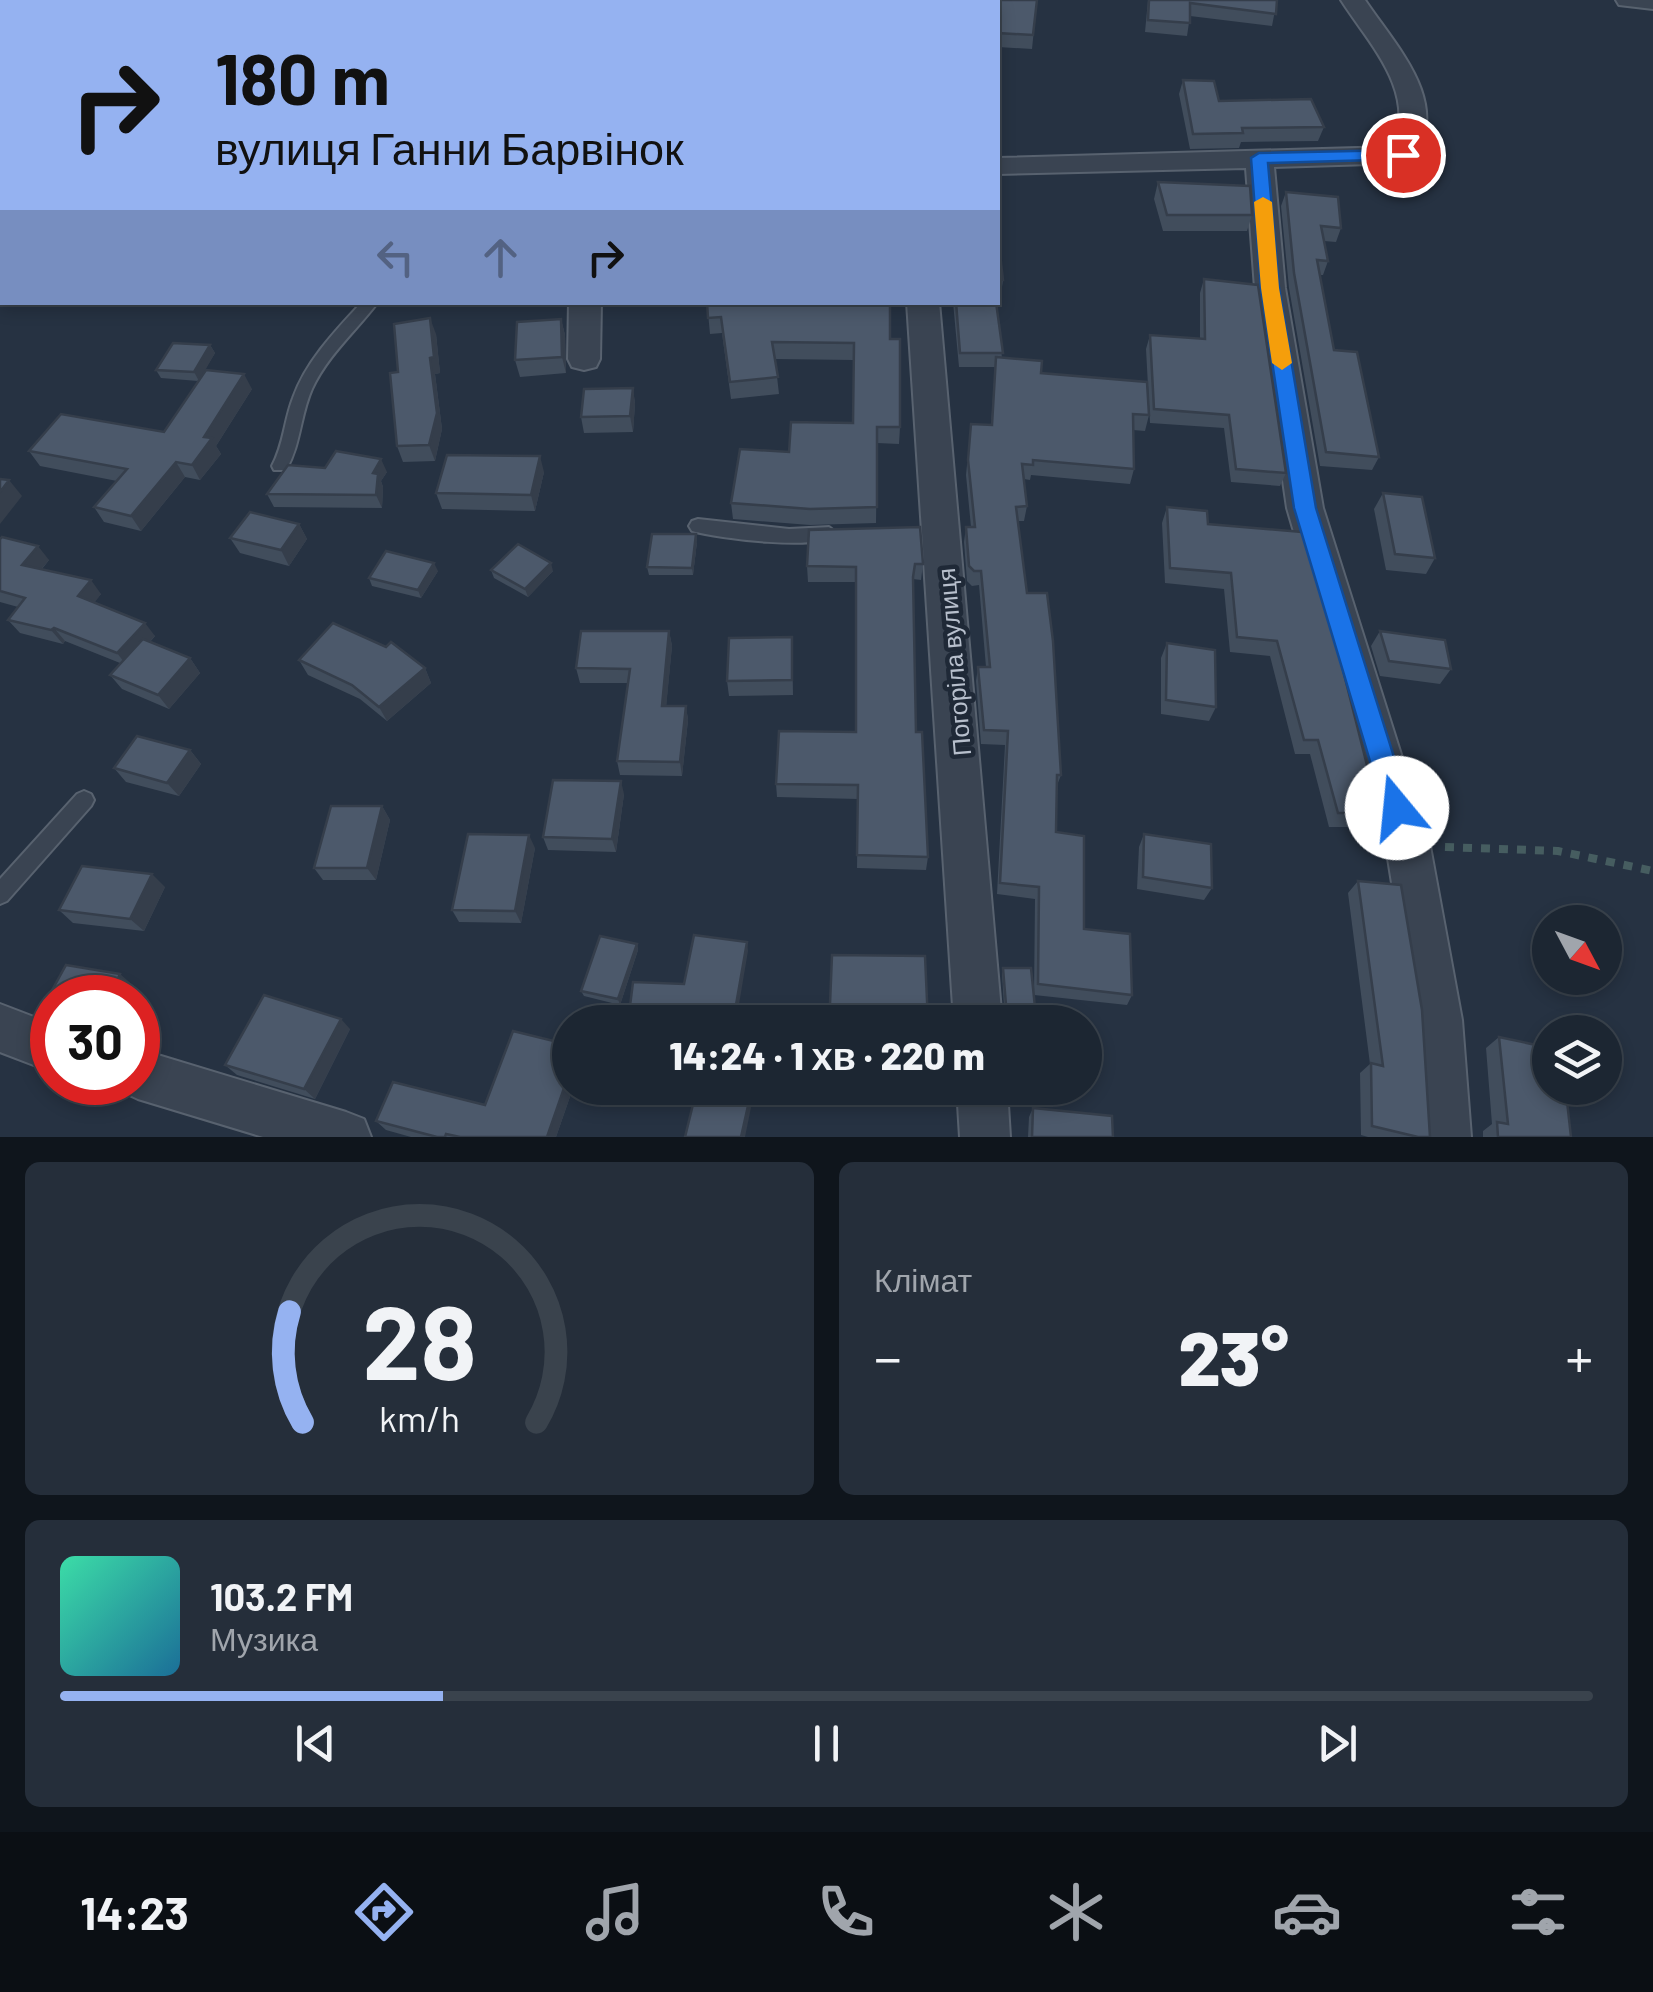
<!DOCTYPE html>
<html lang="uk">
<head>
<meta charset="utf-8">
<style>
  body { margin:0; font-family:Barlow,sans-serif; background:#252e3a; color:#f1f3f6; height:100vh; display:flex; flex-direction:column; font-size:38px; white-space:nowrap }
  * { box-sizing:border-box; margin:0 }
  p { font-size:32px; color:#a0a5ac }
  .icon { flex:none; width:55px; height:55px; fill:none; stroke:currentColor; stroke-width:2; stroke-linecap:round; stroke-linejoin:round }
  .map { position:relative; height:1137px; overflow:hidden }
  .panel { display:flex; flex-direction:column; gap:25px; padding:25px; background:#0f151c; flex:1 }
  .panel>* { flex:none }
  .hud { position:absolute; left:0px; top:0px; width:1000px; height:305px; box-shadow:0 5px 15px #0003,0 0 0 2px #3a434d; background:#95b2f1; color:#111; overflow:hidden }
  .needle { width:65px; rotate:131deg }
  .buttons { position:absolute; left:1532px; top:905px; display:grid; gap:20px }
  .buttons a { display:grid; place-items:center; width:90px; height:90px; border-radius:50%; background:#1c2632; box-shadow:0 5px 15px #0003,0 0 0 2px #3a434d; font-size:50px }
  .speed { position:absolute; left:30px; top:975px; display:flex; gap:20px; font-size:50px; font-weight:700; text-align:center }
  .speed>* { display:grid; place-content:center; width:130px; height:130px; border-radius:50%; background:#1c2632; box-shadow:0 5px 15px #0003,0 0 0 2px #3a434d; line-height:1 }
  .speed .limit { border:15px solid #d22; background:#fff; color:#111 }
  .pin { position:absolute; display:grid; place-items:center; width:85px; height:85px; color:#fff; margin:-42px; border:5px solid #fff; border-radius:50%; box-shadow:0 2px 10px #0007 }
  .me { position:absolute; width:110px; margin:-55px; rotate:343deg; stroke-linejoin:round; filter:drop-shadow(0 0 8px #0008) }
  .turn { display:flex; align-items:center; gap:35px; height:210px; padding:0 50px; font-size:45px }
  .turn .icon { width:130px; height:130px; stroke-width:2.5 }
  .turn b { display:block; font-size:70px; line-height:85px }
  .lanes { display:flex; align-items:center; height:95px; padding:0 50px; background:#0003; justify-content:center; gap:50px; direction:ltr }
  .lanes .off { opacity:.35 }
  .big { font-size:75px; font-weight:800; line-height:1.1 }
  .panel .card { flex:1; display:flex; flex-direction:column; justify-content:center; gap:15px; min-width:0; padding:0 35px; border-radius:15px; background:#252e3a }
  .panel .dial { align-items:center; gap:0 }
  .dial svg { height:260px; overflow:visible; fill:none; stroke:#3a434d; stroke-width:7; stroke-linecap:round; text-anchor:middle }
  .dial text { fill:#f1f3f6; stroke:none }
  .song { display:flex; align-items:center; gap:30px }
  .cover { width:120px; height:120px; border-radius:15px; background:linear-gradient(135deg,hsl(160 70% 55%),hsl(200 70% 35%)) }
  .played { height:10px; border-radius:5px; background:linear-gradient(90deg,#95b2f1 25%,#3a434d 25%) }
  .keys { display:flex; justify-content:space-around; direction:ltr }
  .heat { display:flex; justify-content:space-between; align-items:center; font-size:55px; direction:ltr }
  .panel .tiles { flex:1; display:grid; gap:25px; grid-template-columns:1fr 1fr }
  .card:last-child { grid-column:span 2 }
  .trip { position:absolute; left:552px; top:1005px; width:550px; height:100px; border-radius:50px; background:#1c2632; box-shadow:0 5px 15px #0003,0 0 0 2px #3a434d; font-weight:800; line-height:100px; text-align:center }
  .dock { display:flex; height:160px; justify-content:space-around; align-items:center; background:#0b0f14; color:#a0a5ac }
  .dock .icon { width:70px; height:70px }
  .dock .active { color:#95b2f1 }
  .dock b { font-size:45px; color:#f1f3f6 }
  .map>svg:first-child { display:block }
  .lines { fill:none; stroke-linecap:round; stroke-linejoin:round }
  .service-casing { stroke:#58626f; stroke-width:4 }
  .minor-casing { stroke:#58626f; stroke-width:4 }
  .path { stroke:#465d60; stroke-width:8; stroke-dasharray:9 9; stroke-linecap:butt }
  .service { fill:#3a4452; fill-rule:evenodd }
  .minor { fill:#3a4452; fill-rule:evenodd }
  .wall { fill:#414d5c }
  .shaded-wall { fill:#353e4b }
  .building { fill:#4c596b; stroke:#353e4b; stroke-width:2.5 }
  .route { fill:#1a73e8; stroke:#114b97; stroke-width:2.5 }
  .slow { fill:#f59e0b }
  .labels { text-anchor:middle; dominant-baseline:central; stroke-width:9; stroke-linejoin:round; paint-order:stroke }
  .street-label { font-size:25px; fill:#b7bfcc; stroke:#1f2937 }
</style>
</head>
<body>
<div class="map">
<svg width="1653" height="1137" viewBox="0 0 1653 1137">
  <rect width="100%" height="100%" fill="#263242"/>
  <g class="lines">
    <defs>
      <g id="service">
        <path d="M362 302H378C356 331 327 356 312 389 300 416 301 444 286 470H274L272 466C284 444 284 421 293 398 306 361 336 330 362 302Z"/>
        <path d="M698 519 789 529 829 527 838 534C820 552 718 538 692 531L689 526 692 521Z"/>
        <path d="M84 791 91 794 94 800 91 806 7 901 0 904V879L77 794Z"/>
      </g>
      <g id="minor">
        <rect x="597" y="0" width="24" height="2"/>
        <rect x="895" y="0" width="24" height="2"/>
        <path d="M1341 0H1365C1397 48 1452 102 1413 161L1403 163 1274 167 1285 288 1323 508 1430 846 1462 1020 1471 1137H1421L1414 1020 1386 846 1287 508 1255 288 1246 168 998 174V158L1393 147C1417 91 1369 44 1341 0Z"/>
        <path d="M1616 0H1653V9L1619 5Z"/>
        <path d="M569 302H601L600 359 596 367 584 370 572 367 568 359Z"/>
        <path d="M907 302H939L1002 1022H954Z"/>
        <path d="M0 1004 52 1024V1072L0 1052Z"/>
        <path d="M138 1049 346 1112 364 1119 371 1137H263L138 1099 121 1091 117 1082H138Z"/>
        <path d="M957 1088H1007L1010 1137H960Z"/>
      </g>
    </defs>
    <!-- service casing -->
    <use href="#service" class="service-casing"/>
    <!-- minor casing -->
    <use href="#minor" class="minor-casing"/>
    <!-- path -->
    <path class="path" d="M1445 847 1558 851 1653 871"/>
    <!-- service -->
    <use href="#service" class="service"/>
    <!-- minor -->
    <use href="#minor" class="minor"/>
  </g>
  <!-- wall -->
  <g class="wall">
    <path d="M279 0H328L326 2H280Z"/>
    <path d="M930 0H1037L1032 49 998 47V2H930Z"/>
    <path d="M1148 0H1277L1272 26 1190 16 1187 36 1145 32Z"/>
    <path d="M1183 80 1219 101 1324 127 1318 141 1241 142 1239 148 1190 149 1179 94Z"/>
    <path d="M1158 182 1252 215 1247 231H1163L1154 199Z"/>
    <path d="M1286 192 1341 228 1336 242 1324 241 1328 261 1323 275H1320L1334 350 1379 457 1372 470 1320 466 1289 288 1281 206Z"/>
    <path d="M998 237 1003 280 1001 294H998Z"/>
    <path d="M1204 279 1286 473 1280 486 1231 482 1224 428 1150 423 1146 349 1150 335 1200 339V293Z"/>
    <path d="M707 302 890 339 900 427 899 444 877 443 876 523 810 525 733 519 731 503 789 452 853 423V360L775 359 779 394 731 399 722 333 710 334Z"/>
    <path d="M953 302H996L1002 358 1149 415 1145 431 1133 430 1134 469 1130 484 1031 475 1030 480 1024 479 1027 506 1024 521H1018L1027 593 1061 775 1056 788V832L1084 929 1132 995 1127 1005 1034 995 1035 899 997 894 1005 745 981 744 976 681 978 667H986L979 585 972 586 967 581 964 542 966 527H971L966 475 971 424 991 425 995 367H959Z"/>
    <path d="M561 319 565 335 566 373 520 377 515 360Z"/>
    <path d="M436 334 440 373 435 374 442 429 435 461 403 462 397 446 398 372Z"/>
    <path d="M210 345 215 353 201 376 252 389 216 446 221 454 200 480 185 477 141 531 104 522 94 507 117 481 40 466 29 451 164 432 198 381 161 378 156 370Z"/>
    <path d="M633 388 635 404 633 432 584 433 581 417Z"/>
    <path d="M325 468 387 472 381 481 383 487 382 508 274 507 267 494Z"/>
    <path d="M544 472 535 511 442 509 436 493Z"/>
    <path d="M1383 493 1435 558 1426 574 1386 570 1374 509Z"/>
    <path d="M1167 507 1208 524 1379 813 1369 827H1329L1310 754H1295L1270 656 1230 652 1224 589 1165 583 1162 523Z"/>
    <path d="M299 524 307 539 289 566 240 553 230 538Z"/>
    <path d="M696 534 697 542 693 575H649L647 567Z"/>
    <path d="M0 539 49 560 42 569 101 594 94 602 155 636 150 642 190 658 200 673 169 709 122 689 110 675 120 663 65 641 63 644 20 633 8 620 18 607 0 602Z"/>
    <path d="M923 564 921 580 913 579 916 732 928 857 926 870 857 868 858 799 777 797 776 784 856 732V582H808L807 566Z"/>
    <path d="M491 570 553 571 528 597 494 578Z"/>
    <path d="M438 571 421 598 372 586 369 578Z"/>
    <path d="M669 631 672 646 666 706H686L688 720 682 776 620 775 617 761 628 683H580L576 668Z"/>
    <path d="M1380 631 1451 669 1440 684 1380 676 1371 646Z"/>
    <path d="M792 637 793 695 729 696 727 681Z"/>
    <path d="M1167 643 1216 707 1209 721 1161 714V658Z"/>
    <path d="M299 660 425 668 431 683 387 721 360 699 308 675Z"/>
    <path d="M190 750 201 764 179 796 126 782 114 768Z"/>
    <path d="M624 794 616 852 548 850 543 837Z"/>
    <path d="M382 806 390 820 376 880H323L314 868Z"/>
    <path d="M1144 834 1212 888 1204 900 1137 889 1139 847Z"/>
    <path d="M535 848 521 923 459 922 452 910Z"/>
    <path d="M1358 881 1430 1137H1368L1361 1135 1360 1073 1370 1064 1348 893Z"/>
    <path d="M165 887 144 931 73 923 59 910Z"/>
    <path d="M637 944 638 950 620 1005 584 996 581 991Z"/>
    <path d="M832 955 928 1022 859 1016 830 1015Z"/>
    <path d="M1003 968 1036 1017 1034 1022H1005L1002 974Z"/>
    <path d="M350 1029 315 1099 237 1075 225 1065Z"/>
    <path d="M1499 1037 1572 1102 1567 1105 1571 1137H1483V1131L1492 1124 1486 1048Z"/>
    <path d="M573 1088 556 1137H411L386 1130 376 1121 485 1105Z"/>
    <path d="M859 1088H930L928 1099 859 1097Z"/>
    <path d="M1033 1108 1113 1137H1028L1029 1117Z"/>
  </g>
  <!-- shaded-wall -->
  <g class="shaded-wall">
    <path d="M0 0 3 2 2 38 0 39Z"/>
    <path d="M2 111V134L0 136V113Z"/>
    <path d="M430 318 436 334 440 373 435 374 442 429 435 461 429 445Z"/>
    <path d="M561 319 565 335 566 373 562 357Z"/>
    <path d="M210 345 215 353 199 381 194 372Z"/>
    <path d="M244 374 252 389 216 446 221 454 200 480 192 465 204 437Z"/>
    <path d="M633 388 635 404 633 432 630 416Z"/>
    <path d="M540 456 544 472 535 511 531 495Z"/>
    <path d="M381 459 387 472 381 481 383 487 382 508 376 495 373 473Z"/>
    <path d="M176 462 185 477 141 531 131 516Z"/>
    <path d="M9 480 22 496 0 524V492Z"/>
    <path d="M299 524 307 539 289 566 281 550Z"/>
    <path d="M696 534 697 542 693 575 692 568Z"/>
    <path d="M38 546 49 560 34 578 22 565Z"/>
    <path d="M434 563 438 571 421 598 418 590Z"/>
    <path d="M551 563 553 571 528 597 525 589Z"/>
    <path d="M91 580 101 594 89 610 78 596Z"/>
    <path d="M145 623 155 636 127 666 117 653Z"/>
    <path d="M54 628 65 641 63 644 51 630Z"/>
    <path d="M669 631 672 646 665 720 662 706Z"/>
    <path d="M190 658 200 673 169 709 158 695Z"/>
    <path d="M425 668 431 683 387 721 379 707Z"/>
    <path d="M686 706 688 720 682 776 680 762Z"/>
    <path d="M190 750 201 764 179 796 167 783Z"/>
    <path d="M621 781 624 794 616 852 612 839Z"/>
    <path d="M382 806 390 820 376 880 367 868Z"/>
    <path d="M529 835 535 848 521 923 515 911Z"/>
    <path d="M152 874 165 887 144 931 130 919Z"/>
    <path d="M747 942 748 951 736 1022H733Z"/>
    <path d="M637 944 638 950 620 1005 618 999Z"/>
    <path d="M120 974 134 986 128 998H109Z"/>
    <path d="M341 1019 350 1029 315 1099 304 1089Z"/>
    <path d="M570 1071V1088H573L556 1137H547Z"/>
    <path d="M752 1088H755L745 1137H741Z"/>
  </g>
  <!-- building -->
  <g class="building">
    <path d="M98 0H255L259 1 257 2H94Z"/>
    <path d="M409 0H462L461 2H407Z"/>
    <path d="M631 0H811L810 2H631Z"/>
    <path d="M946 0H1037L1033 35 998 33V2H946Z"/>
    <path d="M1149 0H1277L1276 14 1190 3V23L1148 20Z"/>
    <path d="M1183 80 1214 81 1219 101 1311 99 1324 127 1242 128 1243 133 1193 134Z"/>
    <path d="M0 88H2V111L0 113Z"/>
    <path d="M1158 182 1250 186 1252 215H1167Z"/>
    <path d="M1286 192 1338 197 1341 228 1321 226 1328 261 1317 260 1334 350 1357 352 1379 457 1326 452 1294 273Z"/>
    <path d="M998 237 1003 280H998Z"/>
    <path d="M1204 279 1258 285 1286 473 1236 469 1229 415 1154 409 1150 335 1205 339Z"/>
    <path d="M707 302H890V339H900V427H877V507L810 509 731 503 740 449 789 452 791 422 853 423 854 343 772 342 778 377 730 382 721 317 708 318Z"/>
    <path d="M956 302H996L1003 353H960Z"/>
    <path d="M430 318 434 357 430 358 437 413 429 445 397 446 390 373 398 372 394 324Z"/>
    <path d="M561 319 562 357 515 360 517 322Z"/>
    <path d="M173 343 210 345 194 372 156 370Z"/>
    <path d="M996 357 1042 361 1041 373 1147 382 1149 415 1133 414 1134 469 1033 460V465L1022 464 1027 506 1016 507 1027 593H1047L1053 641 1061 775H1057L1056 832 1084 836V929L1130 934 1132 995 1038 984 1039 887 1000 883 1008 731 984 730 978 667H990L981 571H974L969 566 966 527H975L968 460 971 424 992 425Z"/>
    <path d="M206 370 244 374 204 437 212 438 192 465 176 462 131 516 94 507 127 469 29 451 61 414 164 432Z"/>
    <path d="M633 388 630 416 581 417 584 389Z"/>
    <path d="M336 451 381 459 373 473 378 474 376 495 267 494 288 465 325 468Z"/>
    <path d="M447 455 540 456 531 495 436 493Z"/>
    <path d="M0 479 9 480 0 492Z"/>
    <path d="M1383 493 1422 497 1435 558 1395 554Z"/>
    <path d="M1167 507 1207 511 1208 524 1302 532 1339 654 1379 813H1338L1318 740H1304L1277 641 1237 637 1231 573 1170 568Z"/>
    <path d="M250 512 299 524 281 550 230 538Z"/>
    <path d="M920 527 923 564H915L913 577 916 732H922L928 857 857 855 858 785 776 784 779 731 856 732V567L807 566 809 530Z"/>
    <path d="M652 534H696L692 568 647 567Z"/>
    <path d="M2 537 38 546 22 565 91 580 78 596 145 623 117 653 54 628 51 630 8 620 25 598 0 591V539Z"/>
    <path d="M518 544 551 563 525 589 491 570Z"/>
    <path d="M386 551 434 563 418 590 369 578Z"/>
    <path d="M333 623 386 647 391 642 425 668 379 707 352 685 299 660Z"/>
    <path d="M581 631H669L662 706H686L680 762 617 761 630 669 576 668Z"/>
    <path d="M1380 631 1445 640 1451 669 1389 661Z"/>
    <path d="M792 637V680L727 681 729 638Z"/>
    <path d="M143 639 190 658 158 695 110 675Z"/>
    <path d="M1167 643 1215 650 1216 707 1166 700Z"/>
    <path d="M137 736 190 750 167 783 114 768Z"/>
    <path d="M553 780 621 781 612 839 543 837Z"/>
    <path d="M331 806H382L367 868H314Z"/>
    <path d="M468 834 529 835 515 911 452 910Z"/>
    <path d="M1144 834 1211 844 1212 888 1143 877Z"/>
    <path d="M82 866 152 874 130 919 59 910Z"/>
    <path d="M1358 881 1401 885 1422 1010 1430 1137H1418L1372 1126 1371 1063 1383 1066Z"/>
    <path d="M694 935 747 942 733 1022H628L633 982 684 984Z"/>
    <path d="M600 936 637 944 618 999 581 991Z"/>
    <path d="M832 955 925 956 928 1022H860V1005L830 1004Z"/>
    <path d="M66 965 120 974 109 998H52V1014L40 1012Z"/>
    <path d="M1003 968H1031L1036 1017H1007Z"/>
    <path d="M264 995 341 1019 304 1089 225 1065Z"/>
    <path d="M513 1031 570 1045V1071L547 1137H460L446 1134 445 1137H437L376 1121 393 1082 485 1105Z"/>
    <path d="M1499 1037 1550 1048V1088H1570L1572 1102 1567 1101 1571 1137H1498L1497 1122 1508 1124Z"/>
    <path d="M697 1088H752L741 1137H685Z"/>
    <path d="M1033 1108 1112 1116 1113 1137H1032Z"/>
  </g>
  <!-- route -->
  <path class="route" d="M1403 150 1409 151V159L1268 163 1279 288 1316 508 1410 808 1406 816 1397 820 1388 816 1384 808 1294 508 1261 288 1251 158 1259 153Z"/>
  <!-- slow -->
  <path class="slow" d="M1263 197 1272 202 1279 288 1292 363 1282 370 1272 363 1261 288 1254 202Z"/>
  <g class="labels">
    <!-- street labels -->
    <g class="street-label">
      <text transform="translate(953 662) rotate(-95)">Погоріла вулиця</text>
    </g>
  </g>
</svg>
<div class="buttons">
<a><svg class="needle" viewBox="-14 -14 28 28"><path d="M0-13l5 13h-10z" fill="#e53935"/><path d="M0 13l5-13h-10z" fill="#a0a5ac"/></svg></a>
<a><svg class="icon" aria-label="layers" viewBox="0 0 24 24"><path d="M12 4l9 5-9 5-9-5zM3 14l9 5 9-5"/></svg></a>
</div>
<div class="speed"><div class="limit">30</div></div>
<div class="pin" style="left:1403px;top:155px;background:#d93025"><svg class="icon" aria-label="arrive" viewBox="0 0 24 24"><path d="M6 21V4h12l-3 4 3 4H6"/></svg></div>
<svg class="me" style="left:1397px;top:808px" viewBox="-20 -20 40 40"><circle r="19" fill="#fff"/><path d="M0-13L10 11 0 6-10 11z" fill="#1a73e8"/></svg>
<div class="trip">14:24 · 1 хв · 220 m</div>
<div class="hud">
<div class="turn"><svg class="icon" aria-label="right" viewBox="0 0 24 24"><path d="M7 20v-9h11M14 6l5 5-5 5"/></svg><div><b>180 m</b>вулиця Ганни Барвінок</div></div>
<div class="lanes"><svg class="icon off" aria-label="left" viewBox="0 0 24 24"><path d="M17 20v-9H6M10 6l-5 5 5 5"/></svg><svg class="icon off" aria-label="ahead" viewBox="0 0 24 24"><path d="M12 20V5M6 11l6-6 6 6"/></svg><svg class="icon" aria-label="right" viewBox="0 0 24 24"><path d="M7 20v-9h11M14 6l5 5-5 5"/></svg></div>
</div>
</div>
<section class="panel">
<div class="tiles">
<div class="card dial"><svg viewBox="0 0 100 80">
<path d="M14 69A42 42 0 1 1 86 69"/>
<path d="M14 69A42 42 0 0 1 10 35" stroke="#95b2f1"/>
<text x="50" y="56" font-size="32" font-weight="700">28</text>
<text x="50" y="72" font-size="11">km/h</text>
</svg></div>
<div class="card"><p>Клімат</p>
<div class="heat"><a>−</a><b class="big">23°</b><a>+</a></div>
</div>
<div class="card">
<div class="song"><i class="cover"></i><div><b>103.2 FM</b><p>Музика</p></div></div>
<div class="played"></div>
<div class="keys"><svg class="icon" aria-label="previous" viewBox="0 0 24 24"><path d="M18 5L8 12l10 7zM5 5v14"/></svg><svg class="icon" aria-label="pause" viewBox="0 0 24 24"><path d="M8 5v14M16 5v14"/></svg><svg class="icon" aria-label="next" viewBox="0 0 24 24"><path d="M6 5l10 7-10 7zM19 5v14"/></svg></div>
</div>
</div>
</section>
<nav class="dock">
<b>14:23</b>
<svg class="icon active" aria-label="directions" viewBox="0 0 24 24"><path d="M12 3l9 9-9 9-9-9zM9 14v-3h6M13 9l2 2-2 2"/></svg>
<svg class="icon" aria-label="music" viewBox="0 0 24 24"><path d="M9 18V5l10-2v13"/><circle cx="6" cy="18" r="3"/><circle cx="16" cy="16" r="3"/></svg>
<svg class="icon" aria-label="phone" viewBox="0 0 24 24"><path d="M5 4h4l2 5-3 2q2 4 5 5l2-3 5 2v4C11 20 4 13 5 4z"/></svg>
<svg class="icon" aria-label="climate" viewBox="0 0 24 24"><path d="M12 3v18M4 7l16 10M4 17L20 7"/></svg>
<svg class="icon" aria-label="car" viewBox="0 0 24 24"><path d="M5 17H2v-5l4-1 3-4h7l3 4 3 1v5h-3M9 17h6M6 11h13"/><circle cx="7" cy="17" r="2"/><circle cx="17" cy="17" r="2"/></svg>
<svg class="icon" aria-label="filters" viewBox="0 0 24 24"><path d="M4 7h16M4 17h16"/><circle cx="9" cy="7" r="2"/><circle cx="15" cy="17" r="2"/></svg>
</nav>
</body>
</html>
